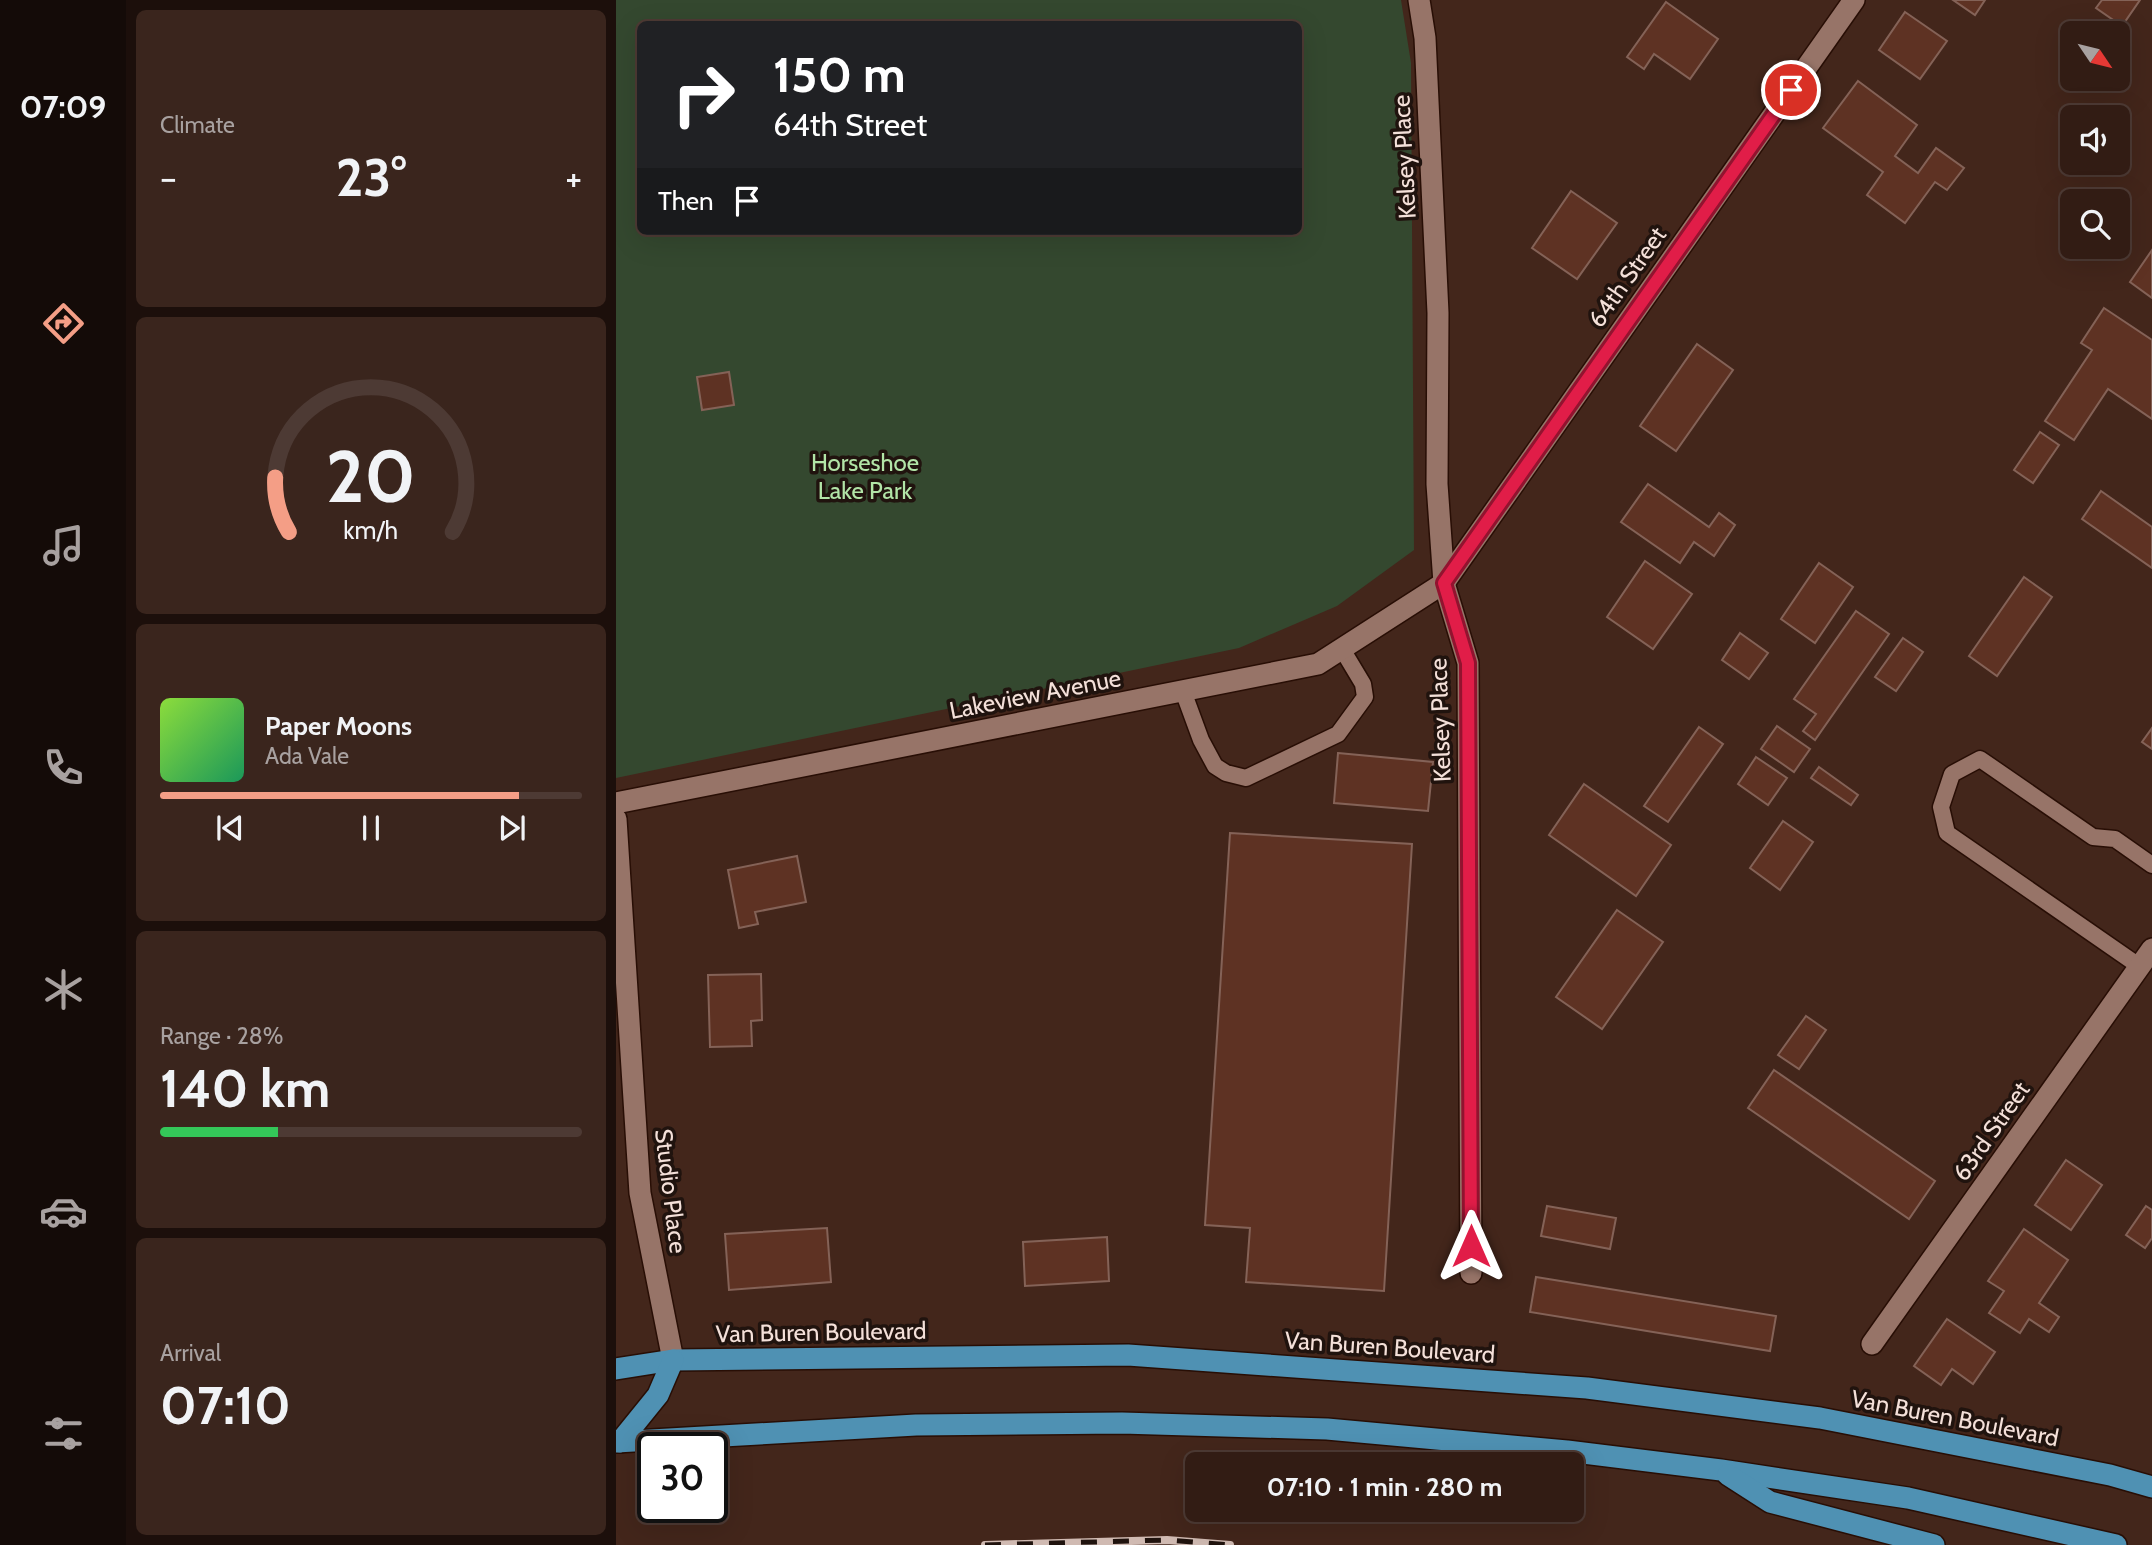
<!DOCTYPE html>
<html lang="en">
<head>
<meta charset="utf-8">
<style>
  body { margin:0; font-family:Cabin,sans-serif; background:#3a251d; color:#f1f3f6; height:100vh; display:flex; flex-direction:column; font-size:26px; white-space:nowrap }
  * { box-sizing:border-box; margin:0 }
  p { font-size:23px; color:#a8a1a0 }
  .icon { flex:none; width:38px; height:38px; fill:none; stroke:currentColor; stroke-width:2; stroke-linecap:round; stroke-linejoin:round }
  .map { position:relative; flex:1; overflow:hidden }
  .details { display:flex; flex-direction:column; gap:10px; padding:10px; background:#1c0f0b; width:490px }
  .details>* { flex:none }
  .hud { position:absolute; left:21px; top:21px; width:665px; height:214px; border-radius:10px; box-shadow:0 7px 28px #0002,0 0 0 2px #4d3a34; background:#202124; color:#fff; overflow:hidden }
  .needle { width:46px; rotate:125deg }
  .fabs { position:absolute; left:1444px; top:21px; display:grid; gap:14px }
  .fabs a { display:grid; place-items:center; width:70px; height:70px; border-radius:10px; background:#321c14; box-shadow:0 7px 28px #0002,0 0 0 2px #4d3a34; font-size:35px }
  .speed { position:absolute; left:21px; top:1432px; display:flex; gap:14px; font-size:35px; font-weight:700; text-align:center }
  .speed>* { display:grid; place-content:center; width:91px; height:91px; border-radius:50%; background:#321c14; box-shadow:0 7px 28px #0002,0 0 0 2px #4d3a34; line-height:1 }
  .speed .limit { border:4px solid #111; border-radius:10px; background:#fff; color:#111 }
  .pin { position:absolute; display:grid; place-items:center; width:60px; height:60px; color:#fff; margin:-30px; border:4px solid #fff; border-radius:50%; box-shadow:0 2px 7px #0007 }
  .me { position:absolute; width:77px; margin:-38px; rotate:0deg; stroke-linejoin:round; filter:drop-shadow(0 0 5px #0008) }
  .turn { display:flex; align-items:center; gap:24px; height:147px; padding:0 21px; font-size:32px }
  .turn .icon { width:91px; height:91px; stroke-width:2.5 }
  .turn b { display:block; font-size:49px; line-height:60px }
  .then { display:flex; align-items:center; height:66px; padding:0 21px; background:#0003; gap:14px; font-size:26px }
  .big { font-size:52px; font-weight:800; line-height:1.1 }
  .details .widget { flex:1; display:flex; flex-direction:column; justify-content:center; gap:10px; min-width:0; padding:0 24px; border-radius:10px; background:#3a251d }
  .details .dial { align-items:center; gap:0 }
  .dial svg { height:182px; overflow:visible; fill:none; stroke:#4d3a34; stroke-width:7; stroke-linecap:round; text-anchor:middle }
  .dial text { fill:#f1f3f6; stroke:none }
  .song { display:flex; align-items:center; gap:21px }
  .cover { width:84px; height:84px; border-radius:10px; background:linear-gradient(135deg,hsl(90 70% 55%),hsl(150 70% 35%)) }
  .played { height:7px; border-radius:4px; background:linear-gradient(90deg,#f49e86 85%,#4d3a34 85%) }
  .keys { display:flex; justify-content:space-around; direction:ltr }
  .heat { display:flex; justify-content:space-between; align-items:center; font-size:38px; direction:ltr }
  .charge { height:10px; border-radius:5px; background:linear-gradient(90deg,#34c759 28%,#4d3a34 0) }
  .trip { position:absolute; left:569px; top:1452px; width:399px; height:70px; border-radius:10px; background:#321c14; box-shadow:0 7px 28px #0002,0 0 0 2px #4d3a34; font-weight:800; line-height:70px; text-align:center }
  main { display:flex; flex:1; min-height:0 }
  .menu { display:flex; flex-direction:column; width:126px; justify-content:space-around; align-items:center; background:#140b08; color:#a8a1a0 }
  .menu .icon { width:49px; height:49px }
  .menu .on { color:#f49e86 }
  .menu b { font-size:32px; color:#f1f3f6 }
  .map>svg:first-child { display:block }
  .green { fill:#34482f; fill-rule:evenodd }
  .building { fill:#5e3223; stroke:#846257; stroke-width:2 }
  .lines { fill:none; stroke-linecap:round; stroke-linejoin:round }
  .lane-casing { stroke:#280e05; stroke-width:19 }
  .street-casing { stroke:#280e05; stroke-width:24 }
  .primary-casing { stroke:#280e05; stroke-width:24 }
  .lane { stroke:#977468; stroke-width:16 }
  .street { stroke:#977468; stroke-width:21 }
  .primary { stroke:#4f91b3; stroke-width:21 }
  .rail-casing { stroke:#d0bab2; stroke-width:8 }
  .rail { stroke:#20130e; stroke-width:5; stroke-dasharray:16; stroke-linecap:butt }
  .route-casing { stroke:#92132f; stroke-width:18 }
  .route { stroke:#e11d48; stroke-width:12 }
  .labels { text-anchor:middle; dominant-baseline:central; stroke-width:7; stroke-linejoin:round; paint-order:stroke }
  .street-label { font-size:24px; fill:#f4e0d9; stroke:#20130e }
  .park-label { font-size:24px; fill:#b2e5a7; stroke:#20130e }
</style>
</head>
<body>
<main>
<nav class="menu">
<b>07:09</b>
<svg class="icon on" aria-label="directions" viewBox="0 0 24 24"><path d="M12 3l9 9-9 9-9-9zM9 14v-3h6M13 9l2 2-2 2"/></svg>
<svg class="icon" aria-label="music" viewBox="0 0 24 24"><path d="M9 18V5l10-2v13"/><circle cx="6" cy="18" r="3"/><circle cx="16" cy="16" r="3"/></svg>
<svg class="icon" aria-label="phone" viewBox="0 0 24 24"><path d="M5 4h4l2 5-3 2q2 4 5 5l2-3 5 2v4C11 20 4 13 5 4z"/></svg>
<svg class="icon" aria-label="climate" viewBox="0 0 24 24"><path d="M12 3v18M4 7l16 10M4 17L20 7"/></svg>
<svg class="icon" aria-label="car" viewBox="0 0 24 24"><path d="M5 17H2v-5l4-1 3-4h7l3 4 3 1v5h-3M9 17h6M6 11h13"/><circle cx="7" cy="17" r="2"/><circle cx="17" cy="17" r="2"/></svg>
<svg class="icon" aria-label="filters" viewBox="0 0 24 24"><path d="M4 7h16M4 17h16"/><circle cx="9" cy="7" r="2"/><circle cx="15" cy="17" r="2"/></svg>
</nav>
<section class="details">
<div class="widget"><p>Climate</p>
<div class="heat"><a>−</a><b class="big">23°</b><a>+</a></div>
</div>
<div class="widget dial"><svg viewBox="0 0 100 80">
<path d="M14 69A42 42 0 1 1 86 69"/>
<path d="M14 69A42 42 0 0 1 8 45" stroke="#f49e86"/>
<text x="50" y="56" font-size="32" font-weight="700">20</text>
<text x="50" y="72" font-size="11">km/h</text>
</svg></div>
<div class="widget">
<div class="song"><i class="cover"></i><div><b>Paper Moons</b><p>Ada Vale</p></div></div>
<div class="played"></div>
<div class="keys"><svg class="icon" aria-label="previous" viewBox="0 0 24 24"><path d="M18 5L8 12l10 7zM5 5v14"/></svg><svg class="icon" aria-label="pause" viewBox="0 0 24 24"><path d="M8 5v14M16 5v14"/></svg><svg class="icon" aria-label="next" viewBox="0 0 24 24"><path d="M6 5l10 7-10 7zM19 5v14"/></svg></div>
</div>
<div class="widget"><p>Range · 28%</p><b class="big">140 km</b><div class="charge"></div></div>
<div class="widget"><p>Arrival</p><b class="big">07:10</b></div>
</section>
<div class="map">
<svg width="1536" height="1545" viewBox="0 0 1536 1545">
  <rect width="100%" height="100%" fill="#43261b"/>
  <!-- green -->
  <path class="green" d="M0 0H785L795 63 798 550 721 606 623 648 0 778ZM24 24H682V231H24Z"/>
  <!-- building -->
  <g class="building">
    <path d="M1337 0H1369L1359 15Z"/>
    <path d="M1486 0H1524L1506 26 1480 8Z"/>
    <path d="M1050 2 1102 39 1074 79 1038 54 1028 69 1011 57Z"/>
    <path d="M1289 12 1331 41 1304 79 1263 50Z"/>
    <path d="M1242 81 1301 125 1279 156 1302 173 1320 148 1348 168 1331 190 1319 182 1289 223 1251 195 1267 172 1207 128Z"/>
    <path d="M955 191 1001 223 961 279 916 248Z"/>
    <path d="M1536 250V298L1514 282Z"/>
    <path d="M1488 308 1536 340V419L1492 389 1458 440 1429 421 1476 350 1465 343Z"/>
    <path d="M1081 344 1117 370 1060 451 1024 426Z"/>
    <path d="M113 372 118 405 86 410 81 377Z"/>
    <path d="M1424 432 1443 445 1417 483 1398 470Z"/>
    <path d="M1032 484 1093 527 1103 513 1119 525 1098 556 1078 542 1064 563 1005 522Z"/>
    <path d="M1485 491 1536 527V568L1466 519Z"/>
    <path d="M1029 561 1076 594 1037 649 991 617Z"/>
    <path d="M1203 563 1237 587 1199 643 1165 619Z"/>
    <path d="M1408 577 1436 597 1381 676 1353 656Z"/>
    <path d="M1240 611 1273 634 1199 740 1187 731 1200 714 1178 699Z"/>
    <path d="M1124 633 1152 653 1133 679 1106 660Z"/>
    <path d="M1287 638 1307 652 1280 691 1259 677Z"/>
    <path d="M1161 726 1194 749 1178 772 1145 749Z"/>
    <path d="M1083 727 1107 744 1052 822 1028 806Z"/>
    <path d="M1536 728V749L1526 742Z"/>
    <path d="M722 753 817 762 812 811 718 803Z"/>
    <path d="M1140 757 1171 778 1152 805 1122 784Z"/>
    <path d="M1203 767 1242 795 1235 805 1195 778Z"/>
    <path d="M968 784 1055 845 1020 896 933 835Z"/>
    <path d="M1167 821 1197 842 1164 890 1134 868Z"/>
    <path d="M614 833 796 844 768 1291 630 1282 634 1228 589 1225Z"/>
    <path d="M181 856 190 902 139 912 142 924 123 928 112 870Z"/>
    <path d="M1001 910 1047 942 986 1029 940 997Z"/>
    <path d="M145 974 146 1020 135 1021 136 1046 94 1047 92 975Z"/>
    <path d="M1190 1016 1210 1030 1183 1069 1162 1055Z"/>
    <path d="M1158 1070 1319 1181 1293 1219 1132 1108Z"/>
    <path d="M1450 1160 1486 1185 1455 1230 1419 1205Z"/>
    <path d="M931 1206 1000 1218 994 1249 925 1236Z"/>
    <path d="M1530 1206 1536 1210V1238L1529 1248 1510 1235Z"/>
    <path d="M211 1228 215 1282 113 1290 109 1234Z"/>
    <path d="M1408 1229 1452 1260 1423 1303 1443 1317 1433 1332 1413 1319 1404 1333 1373 1313 1388 1291 1372 1281Z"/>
    <path d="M491 1237 493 1281 409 1286 407 1242Z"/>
    <path d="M920 1277 1160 1316 1154 1351 914 1312Z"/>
    <path d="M1331 1319 1379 1352 1357 1384 1336 1369 1325 1385 1298 1366Z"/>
  </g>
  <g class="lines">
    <defs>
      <g id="lane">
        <path d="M567 691 585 740 599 766 610 773 630 778 722 734 749 697 747 684 726 649"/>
        <path d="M1523 966 1331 833 1325 807 1336 774 1364 759 1477 837 1499 839 1536 865"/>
      </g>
      <g id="street">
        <path d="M803 0 809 38 822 313 821 484 828 583 852 663 855 1273"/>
        <path d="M0 803 702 664 828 583 1238 0"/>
        <path d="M0 819 24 1193 57 1360"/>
        <path d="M1256 1344 1536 949"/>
      </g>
      <g id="primary">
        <path d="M0 1369 57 1360 512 1355 971 1388 1204 1418 1494 1475 1536 1487"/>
        <path d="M0 1442 300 1425 506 1423 711 1429 951 1451 1105 1470 1292 1498 1500 1545"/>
        <path d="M4 1442 42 1395 57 1360"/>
        <path d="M1112 1475 1154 1502 1318 1545"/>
      </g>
    </defs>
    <!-- lane casing -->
    <use href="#lane" class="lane-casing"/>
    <!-- street casing -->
    <use href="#street" class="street-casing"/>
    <!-- primary casing -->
    <use href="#primary" class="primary-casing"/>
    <!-- lane -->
    <use href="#lane" class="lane"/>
    <!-- street -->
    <use href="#street" class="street"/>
    <!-- primary -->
    <use href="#primary" class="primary"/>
    <defs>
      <path id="rail" d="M369 1545 551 1540 614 1545"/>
    </defs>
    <!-- rail casing -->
    <use href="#rail" class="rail-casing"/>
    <!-- rail -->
    <use href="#rail" class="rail"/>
  </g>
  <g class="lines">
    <defs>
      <path id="route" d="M855 1246 852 663 828 583 1175 90"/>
    </defs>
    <!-- route casing -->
    <use href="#route" class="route-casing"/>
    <!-- route -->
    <use href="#route" class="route"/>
  </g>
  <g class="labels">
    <!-- street labels -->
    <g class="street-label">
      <text transform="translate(788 157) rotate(-93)">Kelsey Place</text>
      <text transform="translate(1011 277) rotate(-55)">64th Street</text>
      <text transform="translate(419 694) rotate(-11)">Lakeview Avenue</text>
      <text transform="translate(824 720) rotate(-92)">Kelsey Place</text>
      <text transform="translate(1375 1131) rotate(-55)">63rd Street</text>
      <text transform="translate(55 1191) rotate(83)">Studio Place</text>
      <text transform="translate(205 1332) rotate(-1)">Van Buren Boulevard</text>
      <text transform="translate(774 1347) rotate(4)">Van Buren Boulevard</text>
      <text transform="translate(1339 1418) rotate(11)">Van Buren Boulevard</text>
    </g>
    <!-- park labels -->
    <g class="park-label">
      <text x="249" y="462">Horseshoe<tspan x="249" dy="28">Lake Park</tspan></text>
    </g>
  </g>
</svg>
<div class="fabs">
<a><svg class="needle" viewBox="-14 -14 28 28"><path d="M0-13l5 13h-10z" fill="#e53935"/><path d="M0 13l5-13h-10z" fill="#a8a1a0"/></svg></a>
<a><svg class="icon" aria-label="sound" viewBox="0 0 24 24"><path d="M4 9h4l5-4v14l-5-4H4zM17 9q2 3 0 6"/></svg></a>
<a><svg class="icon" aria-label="search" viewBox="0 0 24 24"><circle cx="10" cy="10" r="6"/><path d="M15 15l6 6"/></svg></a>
</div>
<div class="speed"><div class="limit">30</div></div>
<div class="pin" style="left:1175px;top:90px;background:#d93025"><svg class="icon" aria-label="arrive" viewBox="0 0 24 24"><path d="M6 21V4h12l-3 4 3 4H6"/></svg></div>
<svg class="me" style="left:855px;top:1246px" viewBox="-20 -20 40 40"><path d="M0-17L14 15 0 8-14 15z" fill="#e11d48" stroke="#fff" stroke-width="4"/></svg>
<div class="trip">07:10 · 1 min · 280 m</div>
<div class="hud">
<div class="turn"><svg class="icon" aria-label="right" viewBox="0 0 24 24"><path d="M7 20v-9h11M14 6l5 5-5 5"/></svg><div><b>150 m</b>64th Street</div></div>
<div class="then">Then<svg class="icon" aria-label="arrive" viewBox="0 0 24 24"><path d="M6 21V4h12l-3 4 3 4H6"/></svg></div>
</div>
</div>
</main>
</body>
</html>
